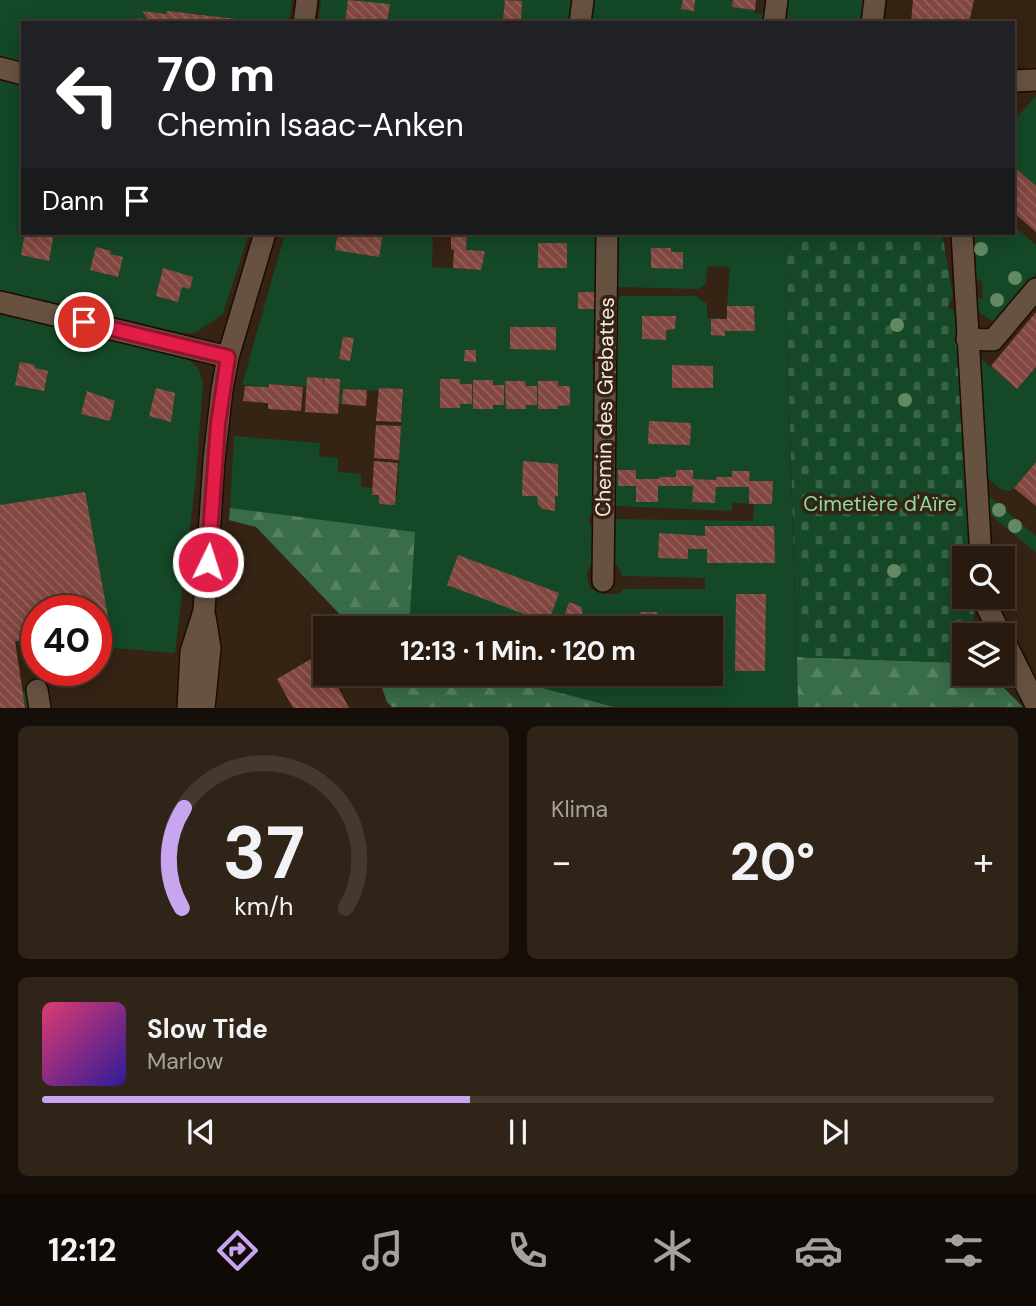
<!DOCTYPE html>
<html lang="de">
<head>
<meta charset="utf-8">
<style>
  body { margin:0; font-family:"DM Sans",sans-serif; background:#302318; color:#f1f3f6; height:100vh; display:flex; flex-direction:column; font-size:26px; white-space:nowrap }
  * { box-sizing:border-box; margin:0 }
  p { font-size:23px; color:#a5a19e }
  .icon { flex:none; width:38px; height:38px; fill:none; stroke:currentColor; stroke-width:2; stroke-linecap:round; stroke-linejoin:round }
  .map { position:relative; height:708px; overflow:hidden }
  .details { display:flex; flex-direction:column; gap:18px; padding:18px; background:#160e08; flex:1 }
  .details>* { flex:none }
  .banner { position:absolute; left:21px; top:21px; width:994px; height:214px; border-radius:0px; box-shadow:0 4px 18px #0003,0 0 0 2px #44382f; background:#202124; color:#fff; overflow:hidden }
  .tools { position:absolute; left:952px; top:546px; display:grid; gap:14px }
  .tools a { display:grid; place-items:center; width:63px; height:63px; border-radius:0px; background:#281a0f; box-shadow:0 4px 18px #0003,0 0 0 2px #44382f; font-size:35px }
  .speed { position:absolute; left:21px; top:595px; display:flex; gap:14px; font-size:35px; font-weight:700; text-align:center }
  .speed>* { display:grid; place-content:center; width:91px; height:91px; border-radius:50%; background:#281a0f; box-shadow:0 4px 18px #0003,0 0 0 2px #44382f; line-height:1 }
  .speed .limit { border:10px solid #d22; background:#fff; color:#111 }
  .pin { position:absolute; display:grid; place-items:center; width:60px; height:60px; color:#fff; margin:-30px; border:4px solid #fff; border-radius:50%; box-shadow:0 2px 7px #0007 }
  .me { position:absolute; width:77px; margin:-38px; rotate:4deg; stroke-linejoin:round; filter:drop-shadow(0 0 5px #0008) }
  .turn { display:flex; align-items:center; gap:24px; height:147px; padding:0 21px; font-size:32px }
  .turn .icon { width:91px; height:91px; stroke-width:2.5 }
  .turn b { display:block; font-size:49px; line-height:60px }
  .then { display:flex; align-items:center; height:66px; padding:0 21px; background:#0003; gap:14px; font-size:26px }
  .big { font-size:52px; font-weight:700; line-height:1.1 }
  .details .card { flex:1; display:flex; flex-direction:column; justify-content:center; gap:10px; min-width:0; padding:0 24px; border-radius:10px; background:#302318 }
  .details .dial { align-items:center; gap:0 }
  .dial svg { height:182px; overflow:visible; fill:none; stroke:#44382f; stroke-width:7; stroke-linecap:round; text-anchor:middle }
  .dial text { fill:#f1f3f6; stroke:none }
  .song { display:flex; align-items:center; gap:21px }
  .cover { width:84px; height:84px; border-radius:10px; background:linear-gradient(135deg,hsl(340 70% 55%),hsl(250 70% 35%)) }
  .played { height:7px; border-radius:4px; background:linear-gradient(90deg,#c7a6ef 45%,#44382f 45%) }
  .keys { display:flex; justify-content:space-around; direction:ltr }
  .heat { display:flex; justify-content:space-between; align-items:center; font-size:38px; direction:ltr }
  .details .tiles { flex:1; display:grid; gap:18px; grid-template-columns:1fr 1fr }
  .card:last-child { grid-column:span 2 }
  .trip { position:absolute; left:313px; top:616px; width:410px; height:70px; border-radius:0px; background:#281a0f; box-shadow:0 4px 18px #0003,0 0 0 2px #44382f; font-weight:700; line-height:70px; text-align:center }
  .dock { display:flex; height:112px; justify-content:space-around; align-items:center; background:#100a06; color:#a5a19e }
  .dock .icon { width:49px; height:49px }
  .dock .selected { color:#c7a6ef }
  .dock b { font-size:32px; color:#f1f3f6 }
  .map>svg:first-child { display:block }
  .green { fill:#144827 }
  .forest { fill:url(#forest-firs) }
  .cemetery { fill:url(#cemetery-stones) }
  .building { fill:url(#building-back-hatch) }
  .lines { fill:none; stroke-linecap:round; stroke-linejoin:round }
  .minor-casing { stroke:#1c0c01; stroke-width:24 }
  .minor { stroke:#675242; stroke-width:21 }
  .tree { fill:#648862 }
  .route-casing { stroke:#92132f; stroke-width:18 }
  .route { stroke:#e11d48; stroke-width:12 }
  .labels { text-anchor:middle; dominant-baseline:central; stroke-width:7; stroke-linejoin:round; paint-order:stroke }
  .street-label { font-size:21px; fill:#f9ece3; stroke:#352314 }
  .park-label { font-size:21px; fill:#8bdaa1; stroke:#352314 }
</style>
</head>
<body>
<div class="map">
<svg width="1036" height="708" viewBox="0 0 1036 708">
  <defs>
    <pattern id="forest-firs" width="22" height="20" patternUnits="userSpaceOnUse" patternTransform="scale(1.75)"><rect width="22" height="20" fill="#396d49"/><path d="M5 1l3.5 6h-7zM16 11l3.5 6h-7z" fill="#568263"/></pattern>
    <pattern id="cemetery-stones" width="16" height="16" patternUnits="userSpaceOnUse" patternTransform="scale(1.75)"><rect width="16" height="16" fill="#144827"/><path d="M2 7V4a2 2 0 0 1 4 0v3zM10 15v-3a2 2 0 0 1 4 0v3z" fill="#376346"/></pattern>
    <pattern id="building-back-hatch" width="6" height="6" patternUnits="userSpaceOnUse" patternTransform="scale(1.75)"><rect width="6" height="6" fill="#824740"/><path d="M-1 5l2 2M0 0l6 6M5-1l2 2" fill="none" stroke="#94625b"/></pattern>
  </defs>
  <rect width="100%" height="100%" fill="#352314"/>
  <!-- green -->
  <g class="green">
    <path d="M0 0H292L289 23H240L238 22 237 19 190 13 188 23H23V65L0 58Z"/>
    <path d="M321 0H579L577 23H318Z"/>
    <path d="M592 0H756L754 13 771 15 770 23H589Z"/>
    <path d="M785 0H861L864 3 862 23H782Z"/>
    <path d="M0 76 23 82V233H249L223 314 195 333H181L68 305 0 292Z"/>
    <path d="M1036 96V186L1013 166V121Z"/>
    <path d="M1013 225 1036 245V274L995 322C985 316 974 311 973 299L983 298 982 281 973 280 970 233H1013Z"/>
    <path d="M285 233H433L432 267 480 270 485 252 466 250 467 233H600L598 350H592L593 368 597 369 596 512 589 516 590 526 595 528V561C585 571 586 576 591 589L603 594H619L623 589H705V578L622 576 619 568 613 562V519L753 521 754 504 732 503V511L613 506 616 301 621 296H696L707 304V318L726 319 730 267 707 266 706 284 699 289 617 287 618 233H784L798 707H614L489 674H710V628H409L414 532 230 508 234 436 320 443 319 456 338 458V472L361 474V487L372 488V495L397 496 403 389 379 388V391L343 389 342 404H338L339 389 270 384 269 387 242 385Z"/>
    <path d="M0 315 76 330 183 357C196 363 200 369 203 383L196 478 175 653 112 648 110 627 96 611H37V639L15 642 23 692 31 691 34 707H0Z"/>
    <path d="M979 357 1017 389 1036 367V462L1014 488 1008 491 1000 489 984 475Z"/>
    <path d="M984 492 1036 536V553L985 510Z"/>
  </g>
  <!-- forest -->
  <g class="forest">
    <path d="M230 508 415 532 409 628H353L256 527 229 520Z"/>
    <path d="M797 657 964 663V674H990L1023 707H798Z"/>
    <path d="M377 674H489L614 707H392L387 702Z"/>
  </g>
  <!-- cemetery -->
  <path class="cemetery" d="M784 233H942L953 296 948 307 958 313 972 558H964V597H974V629L977 634 964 635V663L797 657Z"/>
  <!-- building -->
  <g class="building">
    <path d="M348 0 390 4 387 23H345Z"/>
    <path d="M505 0 522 1 521 21 503 19Z"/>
    <path d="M683 0H695L694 11 681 9Z"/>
    <path d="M733 0H756L755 10 732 7Z"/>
    <path d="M913 0H974L969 23H911Z"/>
    <path d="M142 11 166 14 167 11 238 19V23H135L138 18 148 20Z"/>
    <path d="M1013 166 1036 186V232L1013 212Z"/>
    <path d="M25 233 38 236V233H54L49 261 21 255Z"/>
    <path d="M338 233H383L379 257 335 250Z"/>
    <path d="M451 233H467L466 250 485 251 481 270 453 268 454 250 451 249Z"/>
    <rect x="538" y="243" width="29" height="25"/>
    <path d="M96 247 111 251 110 254 123 257 118 277 90 270Z"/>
    <path d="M651 248H671V252H683V269L651 268Z"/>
    <path d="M163 268 193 277 190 289 182 287 178 302 156 296Z"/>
    <path d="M578 292H597L596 309H578Z"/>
    <path d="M727 306H754L755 331H725V336L711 335V319H727Z"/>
    <path d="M1036 312V367L1017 389 991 366Z"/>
    <path d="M642 316H676L675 329 666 330V340L642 339Z"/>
    <path d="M510 327H556V350L510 349Z"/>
    <path d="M343 337 354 338 350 361 339 359Z"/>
    <path d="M465 350H476V362L464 361Z"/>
    <path d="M20 362 35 365V368L48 371 44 391 15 385Z"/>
    <path d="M672 365 713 366V388H672Z"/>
    <path d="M307 377 323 378V388L324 378 340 379 338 414 305 412Z"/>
    <path d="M440 379H460V384H472V404H460V408H440Z"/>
    <path d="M473 380H493V385H504V405H493V409H473Z"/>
    <path d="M505 381H525L526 386H537V405H526V409H506Z"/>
    <path d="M538 381H558V386H570V405L558 406V409H538Z"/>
    <path d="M269 384 303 387 301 411 268 409V403L243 401 245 386 269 387Z"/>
    <path d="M156 388 175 393 171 422 149 416Z"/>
    <path d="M379 388 403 389 401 422 376 421Z"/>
    <path d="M343 389 367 390 366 406 342 404Z"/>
    <path d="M87 391 115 401 110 421 81 414Z"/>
    <path d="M649 421 691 423 690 445 648 444Z"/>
    <path d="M376 425 401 426 399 460 374 458Z"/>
    <path d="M374 461 398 463 395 505 379 504V495H372Z"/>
    <path d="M523 461 558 464V496H555V511L542 509 538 504 537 496H522Z"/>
    <path d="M1036 462V506L1014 488Z"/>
    <path d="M618 470H636V479H659V477H676V470H693V479L716 480V477H732V471H750L749 481H773L772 504H749V487H716L715 503 692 502 693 486H658V502H636V486H618Z"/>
    <path d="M85 492 110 627 96 629V611H37V639L15 641 25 708H0V505Z"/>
    <path d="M705 526H774L775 563H707V549H688V559L658 558 659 533 705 536Z"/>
    <path d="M458 555 559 593 548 623 447 585Z"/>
    <path d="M736 594H766L765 671H735Z"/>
    <path d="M569 602 582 607 583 628H560Z"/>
    <path d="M640 612H657L659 628H637Z"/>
    <path d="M321 653 326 663V674H331L349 708H293L277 679Z"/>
  </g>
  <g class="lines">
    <defs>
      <g id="minor">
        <path d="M304 23 307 0"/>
        <path d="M580 23 583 0"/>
        <path d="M774 23 777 0"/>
        <path d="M872 23 875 0"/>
        <path d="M0 68 23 74"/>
        <path d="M1013 81 1036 80"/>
        <path d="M962 233 981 558"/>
        <path d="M0 302 228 357"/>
        <path d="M967 339 993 340 1036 289"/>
        <path d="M603 581 607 233"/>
        <path d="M984 597 985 603 1001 635"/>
        <path d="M1003 638 1036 705"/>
        <path d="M37 690 40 708"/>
        <path d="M188 708 191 652 204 611 214 460 222 390 228 357 265 233"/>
        <path d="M204 708 210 648 205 617"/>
      </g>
    </defs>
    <!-- minor casing -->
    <use href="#minor" class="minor-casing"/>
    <!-- minor -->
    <use href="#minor" class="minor"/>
  </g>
  <!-- trees -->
  <g class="tree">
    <circle cx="981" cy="249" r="7"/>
    <circle cx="1015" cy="278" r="7"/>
    <circle cx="997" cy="300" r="7"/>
    <circle cx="897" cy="325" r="7"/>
    <circle cx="905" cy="400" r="7"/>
    <circle cx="999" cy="510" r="7"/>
    <circle cx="1015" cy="526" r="7"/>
    <circle cx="894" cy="571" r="7"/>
  </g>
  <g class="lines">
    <defs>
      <path id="route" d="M84 322 228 357 218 424 208 562"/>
    </defs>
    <!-- route casing -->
    <use href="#route" class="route-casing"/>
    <!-- route -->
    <use href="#route" class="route"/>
  </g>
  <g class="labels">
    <!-- street labels -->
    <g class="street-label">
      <text transform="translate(605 407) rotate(-89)">Chemin des Grebattes</text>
    </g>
    <!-- park labels -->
    <g class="park-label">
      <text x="880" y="504">Cimetière d'Aïre</text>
    </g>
  </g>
</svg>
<div class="tools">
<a><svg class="icon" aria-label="search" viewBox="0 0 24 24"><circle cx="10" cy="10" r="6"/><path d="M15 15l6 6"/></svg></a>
<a><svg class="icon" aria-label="layers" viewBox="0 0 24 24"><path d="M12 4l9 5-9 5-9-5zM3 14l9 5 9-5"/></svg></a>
</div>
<div class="speed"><div class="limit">40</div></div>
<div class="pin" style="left:84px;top:322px;background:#d93025"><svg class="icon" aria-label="arrive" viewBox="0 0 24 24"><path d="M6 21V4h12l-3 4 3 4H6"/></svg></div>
<svg class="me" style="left:208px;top:562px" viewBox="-20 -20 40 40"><circle r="17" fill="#e11d48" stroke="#fff" stroke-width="3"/><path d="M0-11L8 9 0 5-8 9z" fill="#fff"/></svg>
<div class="trip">12:13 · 1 Min. · 120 m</div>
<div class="banner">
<div class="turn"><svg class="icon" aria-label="left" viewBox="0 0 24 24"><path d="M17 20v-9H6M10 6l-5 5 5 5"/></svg><div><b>70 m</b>Chemin Isaac-Anken</div></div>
<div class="then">Dann<svg class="icon" aria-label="arrive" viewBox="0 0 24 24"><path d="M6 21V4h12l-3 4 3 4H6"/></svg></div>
</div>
</div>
<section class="details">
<div class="tiles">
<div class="card dial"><svg viewBox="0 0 100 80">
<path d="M14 69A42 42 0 1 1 86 69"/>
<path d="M14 69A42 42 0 0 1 15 25" stroke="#c7a6ef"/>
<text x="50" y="56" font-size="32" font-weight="700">37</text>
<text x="50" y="72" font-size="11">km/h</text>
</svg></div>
<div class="card"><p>Klima</p>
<div class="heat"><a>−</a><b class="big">20°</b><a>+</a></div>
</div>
<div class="card">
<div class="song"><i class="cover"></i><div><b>Slow Tide</b><p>Marlow</p></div></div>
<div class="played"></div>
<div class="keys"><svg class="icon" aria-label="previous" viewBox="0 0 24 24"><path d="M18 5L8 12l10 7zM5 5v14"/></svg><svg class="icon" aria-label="pause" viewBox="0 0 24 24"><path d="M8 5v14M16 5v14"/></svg><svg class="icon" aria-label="next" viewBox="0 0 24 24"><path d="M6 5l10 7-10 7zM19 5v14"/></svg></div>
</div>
</div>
</section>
<nav class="dock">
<b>12:12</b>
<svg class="icon selected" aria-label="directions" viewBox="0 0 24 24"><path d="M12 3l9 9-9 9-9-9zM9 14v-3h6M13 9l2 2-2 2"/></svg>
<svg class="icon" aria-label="music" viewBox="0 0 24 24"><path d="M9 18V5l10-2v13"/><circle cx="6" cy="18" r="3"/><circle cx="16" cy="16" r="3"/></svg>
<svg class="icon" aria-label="phone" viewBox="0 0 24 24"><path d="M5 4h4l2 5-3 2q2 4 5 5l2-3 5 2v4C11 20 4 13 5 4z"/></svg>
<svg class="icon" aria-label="climate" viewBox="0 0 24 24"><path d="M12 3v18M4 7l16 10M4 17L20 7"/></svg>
<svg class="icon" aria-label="car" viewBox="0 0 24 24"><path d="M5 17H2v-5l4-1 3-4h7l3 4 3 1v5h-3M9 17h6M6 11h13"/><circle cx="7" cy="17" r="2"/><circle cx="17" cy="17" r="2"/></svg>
<svg class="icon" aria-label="filters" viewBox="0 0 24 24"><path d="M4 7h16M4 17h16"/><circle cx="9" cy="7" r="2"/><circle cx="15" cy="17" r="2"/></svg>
</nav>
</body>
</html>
